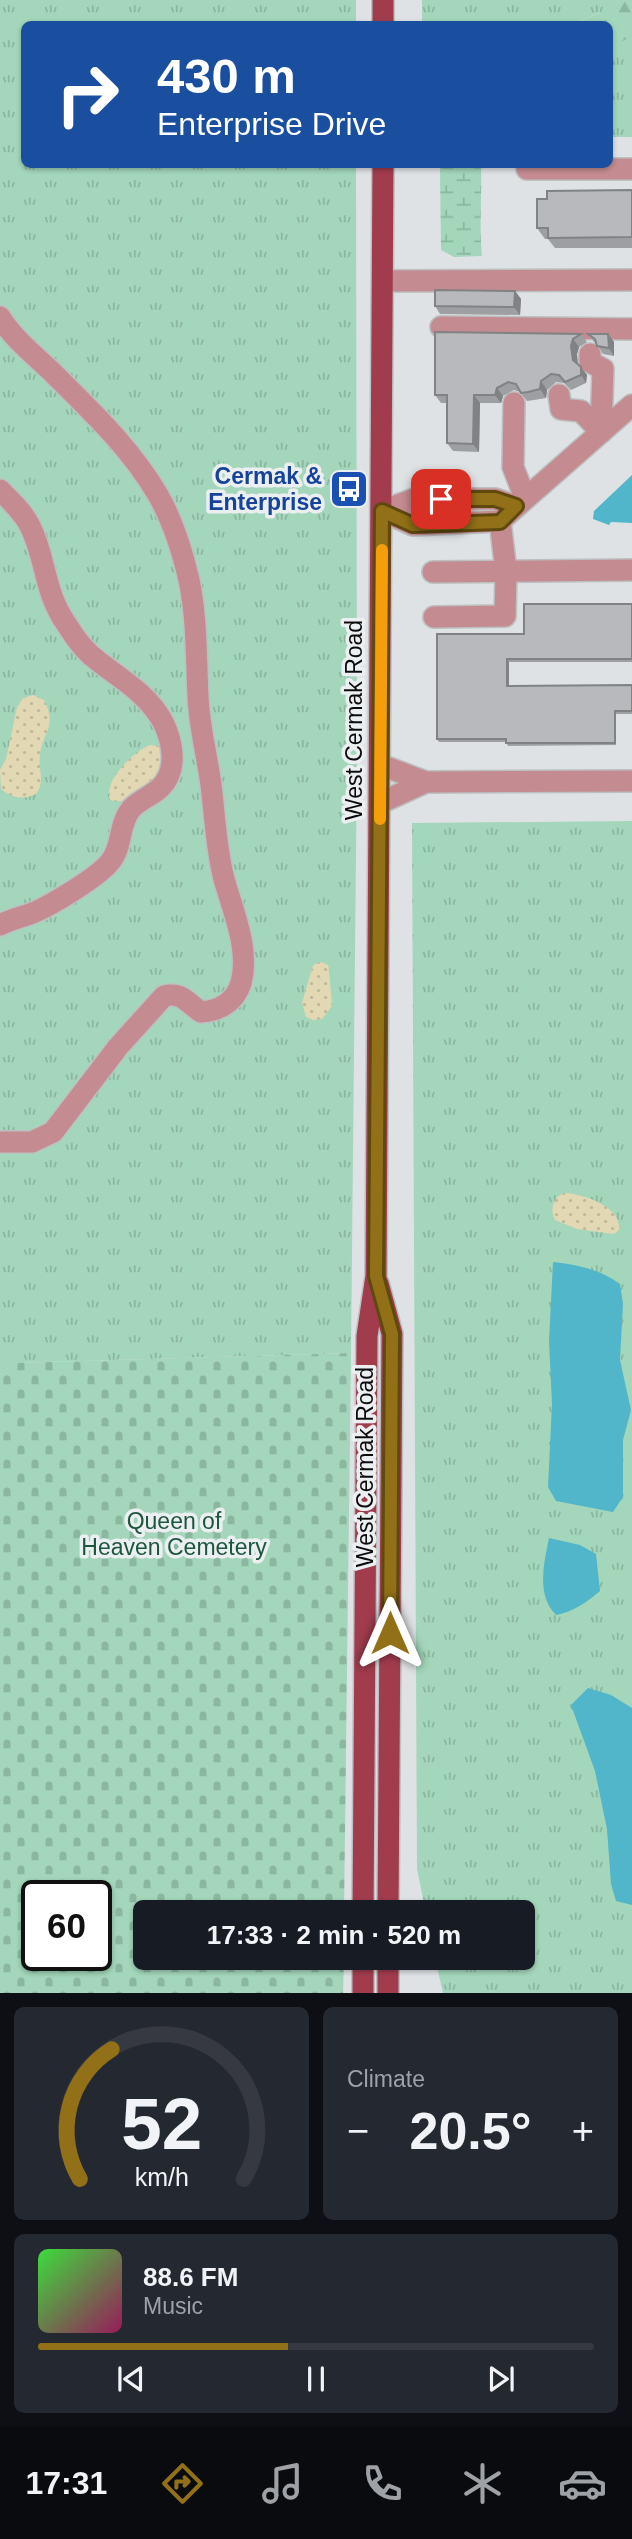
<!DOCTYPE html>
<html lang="en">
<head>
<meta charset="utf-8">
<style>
  body { margin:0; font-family:Arial,sans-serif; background:#242831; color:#f1f3f6; height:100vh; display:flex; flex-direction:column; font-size:26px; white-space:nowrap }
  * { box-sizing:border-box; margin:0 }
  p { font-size:23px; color:#9ea1a6 }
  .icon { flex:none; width:38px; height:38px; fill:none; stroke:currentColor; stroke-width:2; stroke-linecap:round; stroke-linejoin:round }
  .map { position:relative; height:1993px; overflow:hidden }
  .panel { display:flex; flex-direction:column; gap:14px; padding:14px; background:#0d0f14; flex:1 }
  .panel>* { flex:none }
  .hud { position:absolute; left:21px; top:21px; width:592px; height:147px; border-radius:10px; box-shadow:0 2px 5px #0004; background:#1a4fa0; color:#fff; overflow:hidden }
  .speed { position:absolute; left:21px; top:1880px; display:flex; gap:14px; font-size:35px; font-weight:700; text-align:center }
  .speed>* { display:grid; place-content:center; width:91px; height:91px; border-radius:50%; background:#171b24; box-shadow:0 2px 5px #0004; line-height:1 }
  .speed .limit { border:4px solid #111; border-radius:10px; background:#fff; color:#111 }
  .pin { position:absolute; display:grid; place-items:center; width:60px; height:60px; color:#fff; margin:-30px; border-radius:14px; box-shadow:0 4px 10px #0006 }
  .me { position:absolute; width:77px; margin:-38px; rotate:0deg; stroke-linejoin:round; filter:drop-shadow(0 0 5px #0008) }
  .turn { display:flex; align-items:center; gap:24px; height:147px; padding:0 21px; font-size:32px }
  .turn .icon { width:91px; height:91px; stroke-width:2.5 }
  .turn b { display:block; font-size:49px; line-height:60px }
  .big { font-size:52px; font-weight:700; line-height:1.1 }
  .panel .widget { flex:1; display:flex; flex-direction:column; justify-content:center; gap:10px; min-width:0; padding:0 24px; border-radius:10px; background:#242831 }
  .panel .dial { align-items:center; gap:0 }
  .dial svg { height:182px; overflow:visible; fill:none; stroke:#363941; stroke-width:7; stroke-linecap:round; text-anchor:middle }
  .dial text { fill:#f1f3f6; stroke:none }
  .song { display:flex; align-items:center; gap:21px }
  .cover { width:84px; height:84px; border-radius:10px; background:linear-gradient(135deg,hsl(120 70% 55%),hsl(330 70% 35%)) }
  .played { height:7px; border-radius:4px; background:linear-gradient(90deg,#927017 45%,#363941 45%) }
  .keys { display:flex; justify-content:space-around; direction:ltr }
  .heat { display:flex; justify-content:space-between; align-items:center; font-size:38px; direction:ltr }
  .panel .tiles { flex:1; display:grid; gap:14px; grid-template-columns:1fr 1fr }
  .widget:last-child { grid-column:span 2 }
  .trip { position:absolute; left:133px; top:1900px; width:402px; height:70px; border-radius:10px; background:#171b24; box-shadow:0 2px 5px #0004; font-weight:700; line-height:70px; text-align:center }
  .dock { display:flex; height:112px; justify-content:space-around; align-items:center; background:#090b0e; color:#9ea1a6 }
  .dock .icon { width:49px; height:49px }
  .dock .current { color:#927017 }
  .dock b { font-size:32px; color:#f1f3f6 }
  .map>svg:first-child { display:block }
  .grass { fill:url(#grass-tufts) }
  .forest { fill:url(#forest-firs) }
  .wetland { fill:url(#wetland-marsh) }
  .sand { fill:url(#sand-dots) }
  .cemetery { fill:url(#cemetery-stones); fill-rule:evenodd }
  .water { fill:#51b6c9 }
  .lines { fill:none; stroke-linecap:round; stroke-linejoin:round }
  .minor-casing { stroke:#bdc0c1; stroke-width:24 }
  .major-casing { stroke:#bdc0c1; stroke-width:24 }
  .minor { stroke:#c48b90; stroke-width:21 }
  .major { stroke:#a13c4d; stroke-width:21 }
  .wall { fill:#9d9fa2 }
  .shaded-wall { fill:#808284 }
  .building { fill:#b7b9bc; stroke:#808284; stroke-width:2 }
  .route-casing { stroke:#5f490f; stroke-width:18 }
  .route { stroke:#927017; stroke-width:12 }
  .slow { stroke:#f59e0b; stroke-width:12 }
  .labels { text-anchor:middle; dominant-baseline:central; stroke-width:7; stroke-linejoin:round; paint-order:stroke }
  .transit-label { font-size:23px; font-weight:bold; fill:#164399; stroke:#eceff1; text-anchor:end }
  .street-label { font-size:23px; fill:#0b0b0c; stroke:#eceff1 }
  .park-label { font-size:23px; fill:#1c573d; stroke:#eceff1 }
</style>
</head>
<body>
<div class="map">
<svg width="632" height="1993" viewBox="0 0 632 1993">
  <defs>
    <pattern id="grass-tufts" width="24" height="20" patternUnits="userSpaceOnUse" patternTransform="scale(1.75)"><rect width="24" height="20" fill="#a3d6ba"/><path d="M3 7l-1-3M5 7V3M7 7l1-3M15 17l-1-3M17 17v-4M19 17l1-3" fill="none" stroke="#8bb69f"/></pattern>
    <pattern id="forest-firs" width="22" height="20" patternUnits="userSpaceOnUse" patternTransform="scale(1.75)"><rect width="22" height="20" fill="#a3d6ba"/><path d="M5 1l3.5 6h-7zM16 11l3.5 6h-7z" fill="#8bb69f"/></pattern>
    <pattern id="wetland-marsh" width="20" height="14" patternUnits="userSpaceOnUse" patternTransform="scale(1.75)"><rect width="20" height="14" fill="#a3d6ba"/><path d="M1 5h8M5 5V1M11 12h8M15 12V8" fill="none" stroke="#8bb69f"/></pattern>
    <pattern id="sand-dots" width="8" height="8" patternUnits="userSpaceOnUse" patternTransform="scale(1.75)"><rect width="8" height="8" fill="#e2d8b3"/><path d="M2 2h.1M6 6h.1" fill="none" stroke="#c1b899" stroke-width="1.8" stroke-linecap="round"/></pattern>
    <pattern id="cemetery-stones" width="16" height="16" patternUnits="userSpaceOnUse" patternTransform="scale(1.75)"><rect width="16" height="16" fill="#a3d6ba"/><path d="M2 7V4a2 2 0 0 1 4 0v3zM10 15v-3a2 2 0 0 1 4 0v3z" fill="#8bb69f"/></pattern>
  </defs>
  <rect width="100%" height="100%" fill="#dfe2e4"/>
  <!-- grass -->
  <g class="grass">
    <path d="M0 0H356V24H24V164L356 165 357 755 351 1353 14 1363 0 1375Z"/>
    <path d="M422 0H618L616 12H600L582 20 580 24H422Z"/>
    <path d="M626 38 632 41V137H609V50Z"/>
    <path d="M632 821V1993H443L435 1958H523V1913H426L417 1869 412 823Z"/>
  </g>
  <!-- forest -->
  <path class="forest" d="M618 0H632V41L626 39 609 50V24H580L582 20 601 12H615Z"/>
  <!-- wetland -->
  <path class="wetland" d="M444 165H477L481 168C482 198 479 227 482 256L454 257 441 250 440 169Z"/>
  <!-- sand -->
  <g class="sand">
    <path d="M33 695 44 700C58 728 42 732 40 755 38 769 45 779 37 793 25 801 12 798 1 789L0 770 6 759 17 707 23 698Z"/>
    <path d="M150 745 159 746 164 755 158 781C144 790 127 806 110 800 102 782 134 751 150 745Z"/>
    <path d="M321 962 328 965 329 969 332 1006 322 1019 313 1020 306 1017 302 1003 313 965Z"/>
    <path d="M567 1193C585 1195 622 1207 619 1230L614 1234 577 1229 555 1220C550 1211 552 1200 561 1194Z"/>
  </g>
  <!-- cemetery -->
  <path class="cemetery" d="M351 1353 344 1913H145V1958H344L343 1993H0V1375L14 1363ZM37 1895H96V1955H37Z"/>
  <!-- water -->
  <g class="water">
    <path d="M632 475V523L611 522 609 525 593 519 594 511Z"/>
    <path d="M553 1262C578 1265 599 1269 620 1284L623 1304 620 1360 631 1410 623 1440V1497L613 1512 556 1501 548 1487 552 1404 549 1341Z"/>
    <path d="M549 1538 580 1545 596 1554 600 1591C587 1602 573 1612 556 1615 536 1595 544 1563 549 1538Z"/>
    <path d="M588 1688 611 1695 632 1708V1905L616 1901 611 1884 607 1829 595 1771 571 1705Z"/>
  </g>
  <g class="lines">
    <defs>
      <g id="minor">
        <path d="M527 169H632"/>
        <path d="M383 281 632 280"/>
        <path d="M0 317C13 338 33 354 51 371 90 410 130 447 158 495 173 521 182 550 189 580 197 618 196 657 198 696 199 726 207 755 211 785 215 816 216 849 224 879 233 912 250 949 241 983 235 1002 219 1011 201 1012 188 1004 182 991 164 996L118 1047 53 1132 32 1142H0"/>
        <path d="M441 327 632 329"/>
        <path d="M590 354V362L603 369 601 432"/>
        <path d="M559 395 561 409 581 411 601 432"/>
        <path d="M514 403 513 467 525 498"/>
        <path d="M0 490C11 501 23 512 30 526 47 560 43 591 67 625 75 638 85 652 98 661 122 680 148 694 163 722 173 742 178 770 161 787 152 796 139 800 131 809 118 825 123 847 110 862 98 877 53 904 35 912 23 917 11 919 0 925"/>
        <path d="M382 511 413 525 500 521 632 405"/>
        <path d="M382 511 414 499H495L516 506"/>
        <path d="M433 572 632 570"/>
        <path d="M434 617 505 616 506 571 500 521"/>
        <path d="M381 765 426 782"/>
        <path d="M380 803 426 782 632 781"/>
      </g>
      <g id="major">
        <path d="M383 24V0"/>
        <path d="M378 1283 392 1334 388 1913"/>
        <path d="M363 1913 367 1336 376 1276 383 164"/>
        <path d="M363 1958V1993"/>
        <path d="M388 1958V1993"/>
      </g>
    </defs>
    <!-- minor casing -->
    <use href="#minor" class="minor-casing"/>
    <!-- major casing -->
    <use href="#major" class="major-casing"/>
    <!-- minor -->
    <use href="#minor" class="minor"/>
    <!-- major -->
    <use href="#major" class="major"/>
  </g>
  <!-- wall -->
  <g class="wall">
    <path d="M632 190V248H555L548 239H545L537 228 547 199Z"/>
    <path d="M515 291 521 299 520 315 440 314 435 306Z"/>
    <path d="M581 334 587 342 579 347 577 354 578 365 587 375 586 383 571 390 564 383 556 382 547 390 546 398 534 400 527 401 520 392 514 390 503 396 501 403H480L479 452 453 451 447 443V403H441L435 395Z"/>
    <path d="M588 334H608L614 342V356L603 354 597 344 594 342Z"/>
    <path d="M632 604V662H509V686L632 685V714H616V745L508 746 506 742H439L437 739 524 634Z"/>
  </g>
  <!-- shaded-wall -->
  <g class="shaded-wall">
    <path d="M515 291 521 299 520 315 514 307Z"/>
    <path d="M608 334 614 342V356L609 348Z"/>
    <path d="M573 339 579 347 577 354 578 368 573 360 571 346Z"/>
    <path d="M581 367 587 375 586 383 581 375Z"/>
    <path d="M541 381 547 390 546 398 540 389Z"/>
    <path d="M497 388 503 396 501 403 495 395Z"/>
    <path d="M474 395 480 403 479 452 473 444Z"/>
    <path d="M507 659 509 662V689L507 686Z"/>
    <path d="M615 711 616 714V745L615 743Z"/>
  </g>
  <!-- building -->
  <g class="building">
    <path d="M632 190V237L548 238V228H537V199H547V191Z"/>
    <path d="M435 290 515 291 514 307 435 306Z"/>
    <path d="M435 332 581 334 573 339 571 346 573 360 581 367V375L565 382 559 375 551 374 541 381 540 389 528 392 521 393 516 384 508 382 497 388 495 395H474L473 444 447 443V395H435Z"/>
    <path d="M588 334H608L609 348 597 346 595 339Z"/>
    <path d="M524 604H632V659H507V686L632 685V711H615V743H506V739H437V634H524Z"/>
  </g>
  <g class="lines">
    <defs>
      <path id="route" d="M390 1633 392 1334 376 1276 382 511 413 525 500 522 516 506 495 499H441"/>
    </defs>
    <!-- route casing -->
    <use href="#route" class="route-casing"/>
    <!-- route -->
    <use href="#route" class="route"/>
    <!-- slow -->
    <path class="slow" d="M380 819 382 550"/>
  </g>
  <!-- icons -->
  <defs>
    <symbol id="bus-square" viewBox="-11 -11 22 22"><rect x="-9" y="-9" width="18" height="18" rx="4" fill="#1a4fb4" stroke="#eceff1"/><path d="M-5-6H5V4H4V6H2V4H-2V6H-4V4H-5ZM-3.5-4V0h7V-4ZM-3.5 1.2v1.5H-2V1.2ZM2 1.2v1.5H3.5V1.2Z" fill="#fff"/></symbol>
  </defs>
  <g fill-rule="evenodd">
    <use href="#bus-square" x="327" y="467" width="44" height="44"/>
  </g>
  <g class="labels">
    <!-- transit labels -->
    <g class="transit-label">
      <text x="322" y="476">Cermak &amp;<tspan x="322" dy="26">Enterprise</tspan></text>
    </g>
    <!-- street labels -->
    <g class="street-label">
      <text transform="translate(354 720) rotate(-90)">West Cermak Road</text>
      <text transform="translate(365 1467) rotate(-90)">West Cermak Road</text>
    </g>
    <!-- park labels -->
    <g class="park-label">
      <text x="174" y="1521">Queen of<tspan x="174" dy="26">Heaven Cemetery</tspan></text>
    </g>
  </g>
</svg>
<div class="speed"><div class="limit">60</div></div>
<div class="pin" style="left:441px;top:499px;background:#d93025"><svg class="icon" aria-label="arrive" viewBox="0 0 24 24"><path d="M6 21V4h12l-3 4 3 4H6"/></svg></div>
<svg class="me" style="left:390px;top:1633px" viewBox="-20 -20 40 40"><path d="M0-17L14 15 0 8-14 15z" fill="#927017" stroke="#fff" stroke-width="4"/></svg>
<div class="trip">17:33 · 2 min · 520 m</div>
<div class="hud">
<div class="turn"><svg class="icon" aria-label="right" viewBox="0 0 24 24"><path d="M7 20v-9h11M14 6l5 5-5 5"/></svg><div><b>430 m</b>Enterprise Drive</div></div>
</div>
</div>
<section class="panel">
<div class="tiles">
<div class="widget dial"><svg viewBox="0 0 100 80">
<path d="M14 69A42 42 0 1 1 86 69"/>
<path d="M14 69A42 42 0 0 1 28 12" stroke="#927017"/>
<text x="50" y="56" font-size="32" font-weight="700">52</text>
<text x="50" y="72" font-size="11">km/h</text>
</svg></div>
<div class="widget"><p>Climate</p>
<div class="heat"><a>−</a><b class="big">20.5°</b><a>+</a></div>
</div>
<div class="widget">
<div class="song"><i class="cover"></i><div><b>88.6 FM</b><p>Music</p></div></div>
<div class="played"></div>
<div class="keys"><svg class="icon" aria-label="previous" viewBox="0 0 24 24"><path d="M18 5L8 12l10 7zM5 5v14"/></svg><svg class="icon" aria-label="pause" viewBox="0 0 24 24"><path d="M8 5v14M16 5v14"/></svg><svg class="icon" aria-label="next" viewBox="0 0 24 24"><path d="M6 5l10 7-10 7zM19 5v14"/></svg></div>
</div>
</div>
</section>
<nav class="dock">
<b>17:31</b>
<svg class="icon current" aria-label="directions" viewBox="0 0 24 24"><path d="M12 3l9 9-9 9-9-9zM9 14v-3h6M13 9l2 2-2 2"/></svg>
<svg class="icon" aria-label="music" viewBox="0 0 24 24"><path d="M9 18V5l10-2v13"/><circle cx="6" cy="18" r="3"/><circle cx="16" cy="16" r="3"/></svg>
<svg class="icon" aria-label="phone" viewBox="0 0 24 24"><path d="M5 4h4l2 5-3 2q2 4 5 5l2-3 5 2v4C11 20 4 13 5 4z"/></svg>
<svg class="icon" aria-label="climate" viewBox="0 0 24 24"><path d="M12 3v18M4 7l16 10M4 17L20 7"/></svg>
<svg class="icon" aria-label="car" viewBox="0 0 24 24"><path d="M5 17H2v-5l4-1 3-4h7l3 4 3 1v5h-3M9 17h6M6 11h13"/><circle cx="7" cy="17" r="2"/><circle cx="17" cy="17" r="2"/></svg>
</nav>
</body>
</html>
